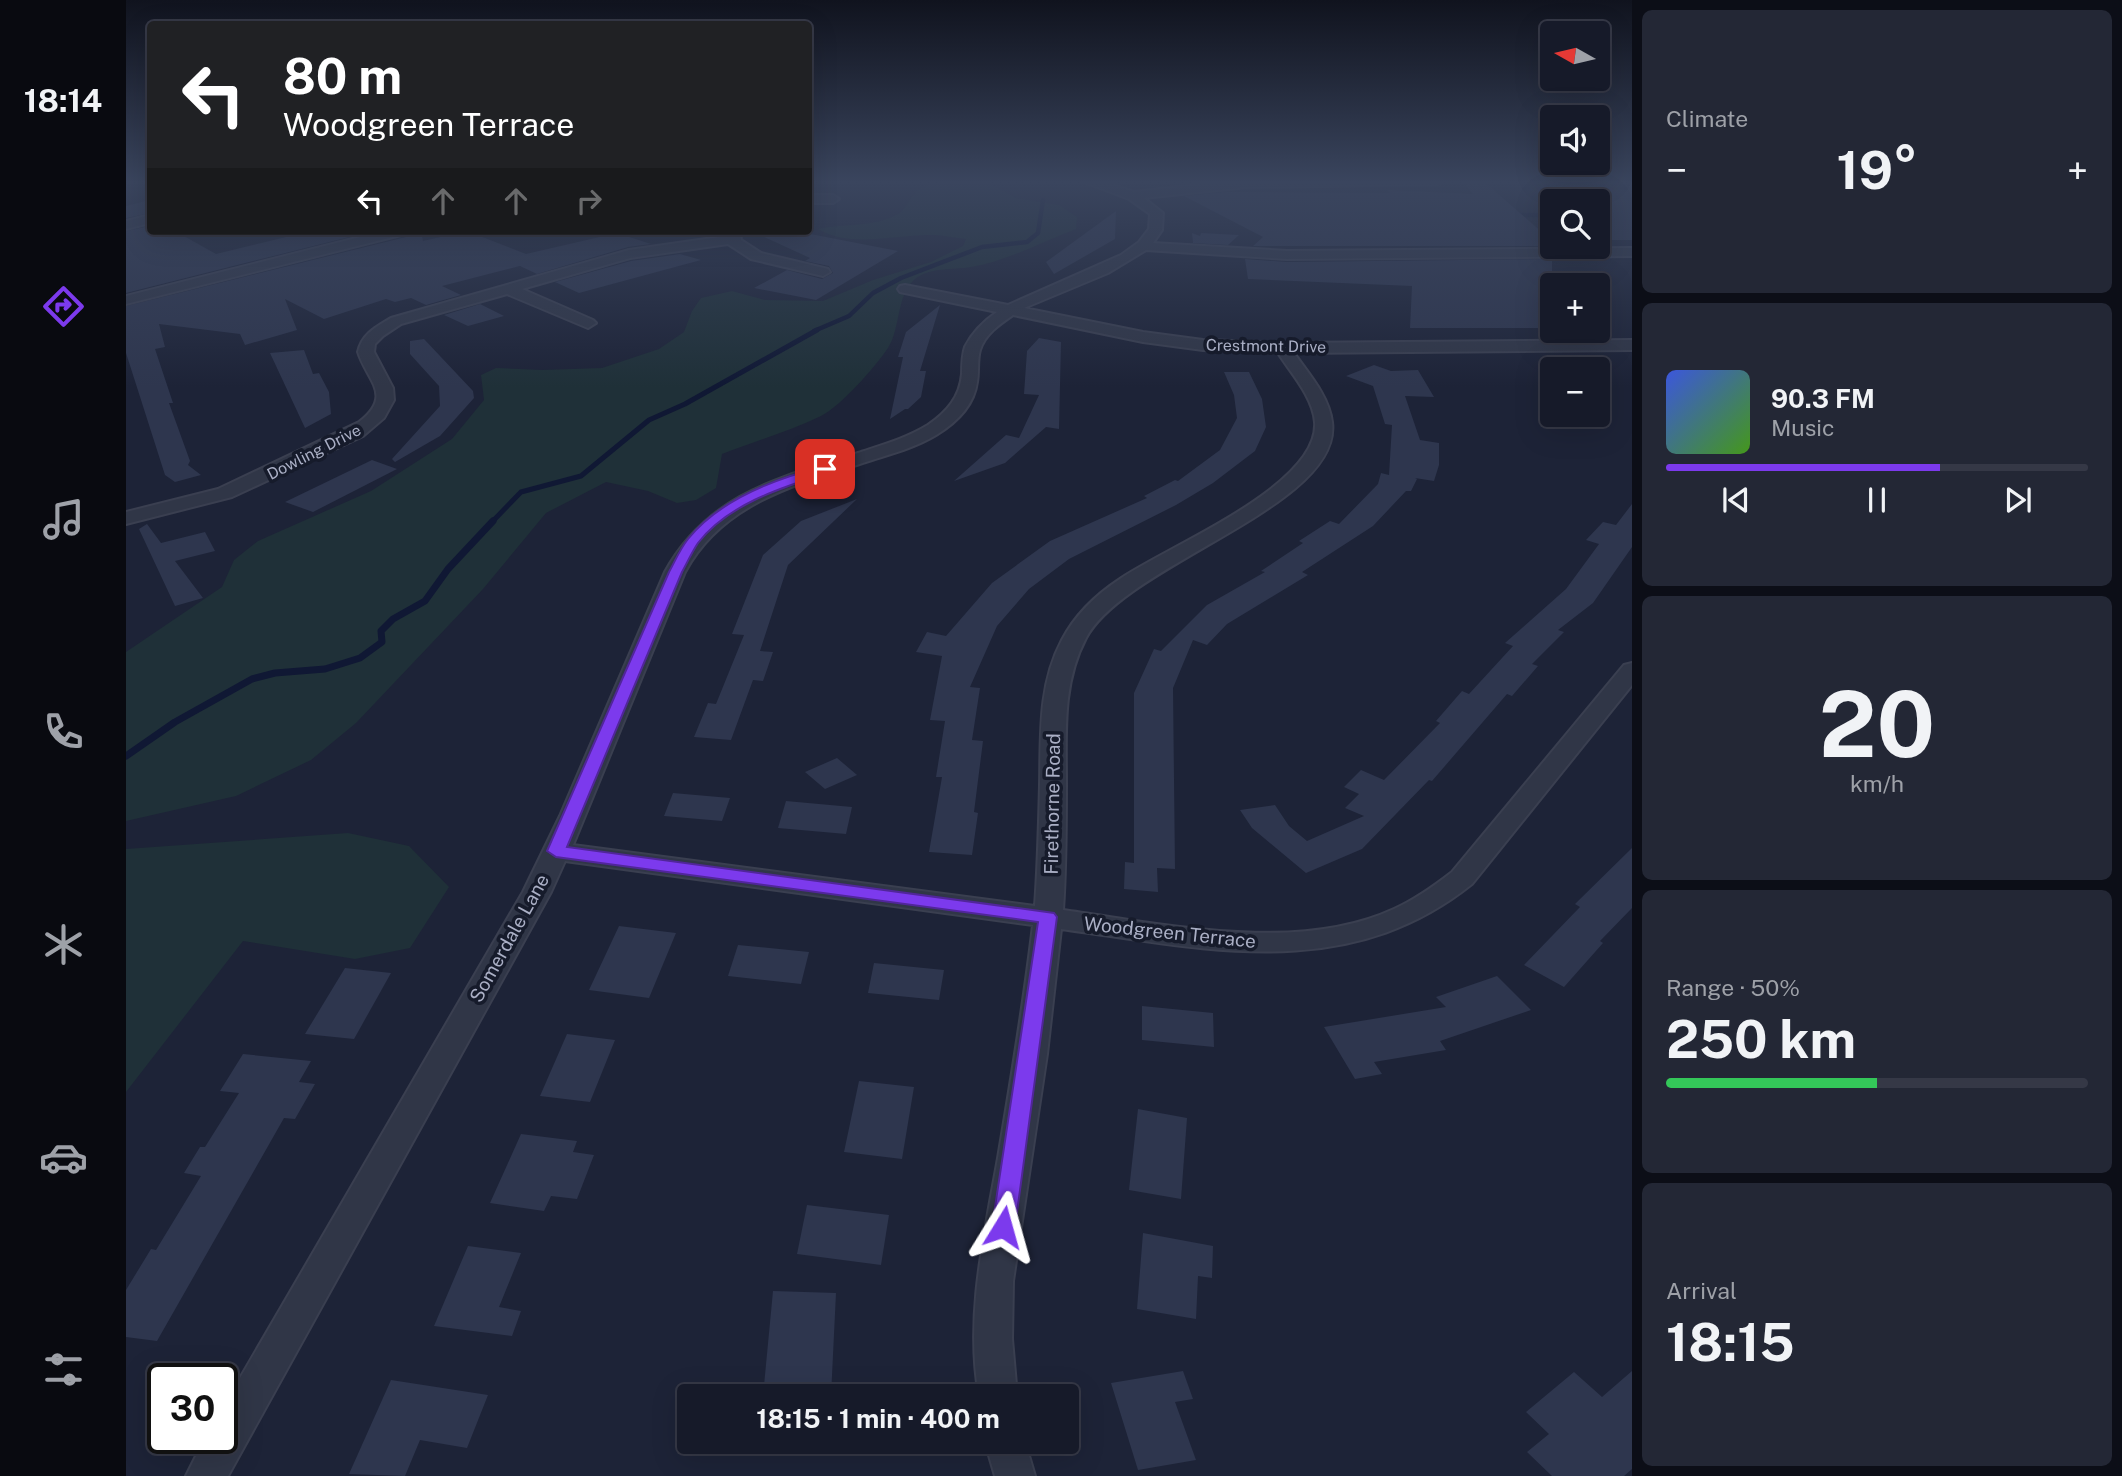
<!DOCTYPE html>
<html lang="en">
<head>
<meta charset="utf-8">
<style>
  body { margin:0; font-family:"Public Sans",sans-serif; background:#232735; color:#f1f3f6; height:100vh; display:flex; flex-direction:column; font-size:26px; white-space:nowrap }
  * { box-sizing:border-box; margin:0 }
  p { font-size:23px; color:#9ea1a8 }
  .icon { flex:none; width:38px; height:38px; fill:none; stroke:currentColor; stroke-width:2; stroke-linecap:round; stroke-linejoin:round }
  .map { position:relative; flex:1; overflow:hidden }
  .panel { display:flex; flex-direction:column; gap:10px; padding:10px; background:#0c0e17; width:490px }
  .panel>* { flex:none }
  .top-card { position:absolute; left:21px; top:21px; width:665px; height:214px; border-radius:7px; box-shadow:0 7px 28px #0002,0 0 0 2px #353846; background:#202124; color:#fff; overflow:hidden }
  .needle { width:46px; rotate:278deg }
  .tools { position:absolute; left:1414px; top:21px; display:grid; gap:14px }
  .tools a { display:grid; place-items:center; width:70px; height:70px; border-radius:7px; background:#161a29; box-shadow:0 7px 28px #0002,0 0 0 2px #353846; font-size:35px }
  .speed { position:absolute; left:21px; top:1363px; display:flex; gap:14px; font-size:35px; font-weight:700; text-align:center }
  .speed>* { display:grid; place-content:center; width:91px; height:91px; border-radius:50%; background:#161a29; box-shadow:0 7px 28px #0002,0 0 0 2px #353846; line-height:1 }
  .speed .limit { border:4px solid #111; border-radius:10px; background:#fff; color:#111 }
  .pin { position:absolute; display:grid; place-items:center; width:60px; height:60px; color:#fff; margin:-30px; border-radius:14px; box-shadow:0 4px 10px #0006 }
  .me { position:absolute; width:77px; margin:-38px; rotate:8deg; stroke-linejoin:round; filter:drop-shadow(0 0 5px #0008) }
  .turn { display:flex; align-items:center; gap:24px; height:147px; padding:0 21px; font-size:32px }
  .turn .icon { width:91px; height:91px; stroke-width:2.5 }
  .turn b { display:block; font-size:49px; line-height:60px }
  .lanes { display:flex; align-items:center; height:66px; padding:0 21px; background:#0003; justify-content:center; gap:35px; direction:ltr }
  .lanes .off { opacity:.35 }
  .big { font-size:52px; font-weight:700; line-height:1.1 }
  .panel .tile { flex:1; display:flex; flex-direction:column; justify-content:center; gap:10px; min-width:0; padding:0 24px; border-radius:10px; background:#232735 }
  .panel .dial { align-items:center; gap:0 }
  .dial b { font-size:91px; line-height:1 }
  .song { display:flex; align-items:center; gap:21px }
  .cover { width:84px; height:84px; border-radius:10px; background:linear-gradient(135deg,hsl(230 70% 55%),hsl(100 70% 35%)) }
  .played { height:7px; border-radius:4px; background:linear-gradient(90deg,#7c3aed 65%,#353846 65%) }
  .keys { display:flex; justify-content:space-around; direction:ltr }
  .heat { display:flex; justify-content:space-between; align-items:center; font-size:38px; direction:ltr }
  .charge { height:10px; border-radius:5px; background:linear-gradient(90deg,#34c759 50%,#353846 0) }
  .trip { position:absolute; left:551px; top:1384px; width:402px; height:70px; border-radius:7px; background:#161a29; box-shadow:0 7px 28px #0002,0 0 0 2px #353846; font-weight:700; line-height:70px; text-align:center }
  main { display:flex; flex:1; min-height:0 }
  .tabs { display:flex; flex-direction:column; width:126px; justify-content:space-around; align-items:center; background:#090a10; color:#9ea1a8 }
  .tabs .icon { width:49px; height:49px }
  .tabs .selected { color:#7c3aed }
  .tabs b { font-size:32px; color:#f1f3f6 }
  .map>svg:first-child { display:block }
  .green { fill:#1f3038 }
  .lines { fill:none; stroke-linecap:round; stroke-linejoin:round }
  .stream-far2 { stroke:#101834; stroke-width:4.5 }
  .stream-far1 { stroke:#101834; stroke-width:5 }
  .stream { stroke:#101834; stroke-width:7 }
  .building { fill:#2e364e }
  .street-casing { stroke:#3a3f50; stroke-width:4 }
  .street { fill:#303647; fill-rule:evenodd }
  .route { fill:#7c3aed; stroke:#51269a; stroke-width:2 }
  .labels { text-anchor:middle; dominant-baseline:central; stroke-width:7; stroke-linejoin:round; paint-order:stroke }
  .far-street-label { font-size:16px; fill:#aaafc5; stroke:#161b2b }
  .street-label { font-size:19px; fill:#aaafc5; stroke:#161b2b }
</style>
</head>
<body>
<main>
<nav class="tabs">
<b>18:14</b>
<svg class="icon selected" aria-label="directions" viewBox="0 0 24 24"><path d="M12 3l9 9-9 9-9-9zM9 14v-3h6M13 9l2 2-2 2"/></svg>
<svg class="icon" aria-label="music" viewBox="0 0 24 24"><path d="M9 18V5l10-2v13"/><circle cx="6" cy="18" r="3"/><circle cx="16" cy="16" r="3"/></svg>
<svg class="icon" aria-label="phone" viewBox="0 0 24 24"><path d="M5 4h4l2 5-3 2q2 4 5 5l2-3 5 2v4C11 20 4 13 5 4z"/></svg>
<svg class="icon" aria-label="climate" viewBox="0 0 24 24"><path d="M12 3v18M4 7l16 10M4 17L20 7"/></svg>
<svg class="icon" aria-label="car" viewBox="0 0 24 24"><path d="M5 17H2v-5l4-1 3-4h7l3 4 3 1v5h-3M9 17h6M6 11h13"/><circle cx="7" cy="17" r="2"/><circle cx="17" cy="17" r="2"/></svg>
<svg class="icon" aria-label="filters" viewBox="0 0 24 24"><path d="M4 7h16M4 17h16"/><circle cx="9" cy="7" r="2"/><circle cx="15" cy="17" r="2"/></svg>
</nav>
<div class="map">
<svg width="1506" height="1476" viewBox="0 0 1506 1476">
  <rect width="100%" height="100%" fill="#1d2337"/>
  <!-- green -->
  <g class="green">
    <path d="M825 180 858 181 890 198 933 205 951 217 950 229C916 242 881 261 845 267 827 270 804 267 789 279 770 295 775 328 762 348 750 366 715 406 695 416 664 431 629 441 596 454L590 488 570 500 551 503 522 491 480 482 420 513 357 589 230 723 185 760 110 796 0 821V652L96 587 108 560 132 541 245 491 326 439 358 400 355 375 370 368 416 370 476 368 533 349 558 332 566 311 575 298 606 291 639 300 697 301 747 280 805 262 837 246 840 239C829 238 818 235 807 235 770 234 725 249 692 229 719 223 747 228 772 214 779 210 781 202 786 197 797 183 809 183 825 180Z"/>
    <path d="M222 833 283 846 323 887 284 948 229 959 117 941 0 1092V849Z"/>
  </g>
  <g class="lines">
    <!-- stream-far2 -->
    <g class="stream-far2">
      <path d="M1387 215H1426"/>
      <path d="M688 331 723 316 747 293 775 278 856 247 901 242 912 233 917 200"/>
    </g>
    <!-- stream-far1 -->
    <path class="stream-far1" d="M365 523 395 492 455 476 523 420 559 404 691 330"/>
    <!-- stream -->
    <path class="stream" d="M0 756 49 722 126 679 149 673 199 669 234 658 256 642 255 631 267 619 299 601 322 569 367 521"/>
  </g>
  <!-- building -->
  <g class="building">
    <path d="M1336 180H1356L1426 241V246H1127L1137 237 1058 196 1100 192 1264 193 1261 190 1347 194Z"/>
    <path d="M1506 190V240H1472V201H1451L1440 191Z"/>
    <path d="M24 200V213L0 218V206Z"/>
    <path d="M990 211 989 239 928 274 920 262Z"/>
    <path d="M24 226V231H49L90 254 185 231H247L0 293V231Z"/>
    <path d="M284 231H295L297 241 341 231 400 254 491 233 525 244 502 247 411 274 394 266 316 286 335 295 300 305 285 298 269 302 260 299 198 319 159 299 171 330 119 345 114 334 33 324 39 347 29 349 47 403H43L64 461 62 465 75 475 49 482 39 475 0 353V306L280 237Z"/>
    <path d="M625 231H669L772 251 690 300 628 288 661 270 696 279 707 273 703 266 679 261 684 258Z"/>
    <path d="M1066 233 1074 236 1075 233 1113 235 1102 245 1067 243Z"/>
    <path d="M554 254 575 260 453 293 429 282 505 261Z"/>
    <path d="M1119 259 1161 262 1426 259V328H1284L1286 286 1122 279Z"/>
    <path d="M354 304 378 316 342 326 318 315Z"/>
    <path d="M814 305 794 371H800L795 397 782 409H779L764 419 777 357H772L780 332Z"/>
    <path d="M913 338 935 342 933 429 920 427 879 463 828 481 880 435 893 438 913 395 898 394 901 351Z"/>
    <path d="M298 339 347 391 348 398 314 436 269 462 266 459 314 406 313 386 284 354V341Z"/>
    <path d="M178 350 187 374 193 373 203 392 205 414 179 428 144 353Z"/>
    <path d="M1248 365 1265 371 1292 370 1308 397 1279 396 1294 440 1313 443V465L1308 481 1289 478 1291 479 1285 491H1280L1247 526 1176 572 1182 575 1101 624 1081 645 1067 640 1047 688 1049 869 1031 868 1032 892 998 889 999 862 1008 863V693L1028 649 1035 651 1081 605 1139 572 1135 571 1177 543 1173 541 1204 521 1213 524 1252 484 1255 473 1263 475 1266 425 1259 424 1247 386 1220 376Z"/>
    <path d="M1098 372H1123L1136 399 1140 427 1129 451 1087 483 1050 505 943 559 903 589 871 626 844 687 854 688 846 740 857 741 848 812 852 813 846 855 803 852 816 777H810L819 721 804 720 816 656 790 652 801 632 820 636 866 583 924 541 1021 498 1018 496 1049 480 1052 481 1094 450 1111 418 1108 395Z"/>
    <path d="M246 460 271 469 187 512 159 502Z"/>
    <path d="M731 499 662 565 634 651 647 652 637 681 627 680 605 740 568 737 582 703 590 704 618 635 606 634 637 555 675 521Z"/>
    <path d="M1506 504V547L1467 603 1432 630 1438 632 1406 664 1412 666 1386 696 1381 694 1306 781 1303 780 1236 849 1180 873 1126 828 1114 810 1149 805 1163 826 1181 841 1238 816 1219 808 1233 794 1218 787 1235 770 1258 780 1314 723 1310 721 1336 691 1343 694 1387 646 1379 643 1440 589 1473 544 1460 540 1477 522 1490 525Z"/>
    <path d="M21 524 35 543 79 532 89 551 49 561 77 598 49 606 13 529Z"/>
    <path d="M711 758 731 775 699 789 679 772Z"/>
    <path d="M547 793 604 798 596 821 538 816Z"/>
    <path d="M660 801 726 807 720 834 652 828Z"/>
    <path d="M1506 848V908L1474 941 1477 943 1438 987 1398 965 1454 907 1449 904Z"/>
    <path d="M493 926 550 933 523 998 463 990Z"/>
    <path d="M612 945 683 952 675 984 602 976Z"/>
    <path d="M748 963 818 970 813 1000 742 993Z"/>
    <path d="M219 968 265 973 228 1039 179 1034Z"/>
    <path d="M1371 976 1405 1010 1314 1041 1320 1050 1248 1062 1256 1074 1229 1079 1198 1027 1320 1007 1310 997Z"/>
    <path d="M1016 1006 1087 1013 1088 1047 1016 1040Z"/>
    <path d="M441 1034 489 1040 464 1102 414 1096Z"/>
    <path d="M117 1054 185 1061 173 1082 189 1084 169 1119 158 1118 31 1341 0 1337V1290L25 1249 30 1250 75 1176 58 1173 74 1147H79L113 1093 94 1091Z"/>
    <path d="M733 1081 788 1087 776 1159 718 1152Z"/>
    <path d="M1012 1109 1061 1118 1055 1199 1003 1190Z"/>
    <path d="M395 1134 451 1141 447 1152 468 1155 451 1199 425 1196 418 1211 364 1203Z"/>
    <path d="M681 1205 763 1215 755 1265 671 1254Z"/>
    <path d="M1017 1233 1087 1246 1086 1278 1072 1276 1070 1319 1011 1309Z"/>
    <path d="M342 1246 395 1253 373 1307 395 1311 386 1336 308 1326Z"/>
    <path d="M647 1291 710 1293 705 1396H637Z"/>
    <path d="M1057 1371 1067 1399 1049 1402 1070 1460 1012 1470 985 1383Z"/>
    <path d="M1506 1371V1469L1498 1476H1426L1401 1452 1423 1434 1400 1412 1448 1372 1476 1397Z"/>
    <path d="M265 1380 362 1395 341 1448 294 1440 279 1476 223 1474Z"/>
  </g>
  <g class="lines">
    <defs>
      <g id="street">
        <path d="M953 180H971L1008 192 1115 180H1318L1312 184 1121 187 1018 198 1037 213 1036 230 1027 243 1161 251 1506 248V256L1161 259 1020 250 982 273 898 308 1017 332 1077 340 1157 343 1506 340V350L1168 353C1182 373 1203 396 1206 422 1217 506 1000 563 960 638 936 683 940 733 940 783 940 825 940 868 937 910 1039 924 1171 954 1268 909 1290 899 1308 886 1326 872L1498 665 1506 663V685L1346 884C1221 984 1080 949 935 929L921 1054 887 1281 886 1339 891 1396H853C839 1317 858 1237 872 1158 885 1081 898 1003 907 925L439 861 425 892 102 1476H60L79 1438H96V1409L397 892 434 816 539 572C582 494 653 478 732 453 756 445 781 438 802 425 821 412 834 397 836 374 836 365 836 356 839 347 846 333 858 321 871 312L774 292 772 289 774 286 779 285 882 305 995 255 1013 242 1023 229 1024 214 1003 199ZM887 315 1017 342 1077 350 1152 353C1165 373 1187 397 1189 422 1194 486 1040 547 994 579 971 594 949 615 936 640 912 685 915 735 914 785 913 825 912 866 909 906L447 845 559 572C597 501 675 483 746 460 768 453 790 447 810 435 830 423 848 405 851 382 853 371 851 360 854 350 859 334 874 324 887 315Z"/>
        <path d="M682 195H707L713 199 707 203H682Z"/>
        <path d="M24 215V223L0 229V221Z"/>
        <path d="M258 231H281L279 234 0 304V296Z"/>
        <path d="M600 231H614L615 240 635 253 702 269 704 272 697 276 625 259 602 244 504 258 396 289 467 320 470 323 462 328 381 294 275 324 257 336 249 344 248 352 267 388 268 400 258 418 237 436 106 497 0 524V512L92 489 233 422C268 395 241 381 232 352 236 334 250 327 265 318L503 250 601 236Z"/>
        <path d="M859 1442H899L909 1476H869Z"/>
      </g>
    </defs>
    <!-- street casing -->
    <use href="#street" class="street-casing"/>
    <!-- street -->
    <use href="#street" class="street"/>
  </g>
  <!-- sky -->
  <linearGradient id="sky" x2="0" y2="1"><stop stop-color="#10131e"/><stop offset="0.47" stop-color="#3a455e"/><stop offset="1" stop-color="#3a455e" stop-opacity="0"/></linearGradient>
  <rect width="1506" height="387" fill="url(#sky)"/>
  <!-- route -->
  <path class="route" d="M699 466 705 469 704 472C658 487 603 503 572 543 566 552 561 563 556 572L441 847 928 913 931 917 889 1227 885 1234 877 1237 869 1234 866 1227 912 922 430 857 421 851 543 572C549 561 554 549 562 539 594 499 651 478 699 466Z"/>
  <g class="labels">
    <!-- far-street labels -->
    <g class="far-street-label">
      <text transform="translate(1140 346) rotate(1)">Crestmont Drive</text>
      <text transform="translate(188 452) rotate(-27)">Dowling Drive</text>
    </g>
    <!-- street labels -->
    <g class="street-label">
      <text transform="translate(926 804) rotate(-89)">Firethorne Road</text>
      <text transform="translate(1044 932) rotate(6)">Woodgreen Terrace</text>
      <text transform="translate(383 938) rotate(-61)">Somerdale Lane</text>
    </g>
  </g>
</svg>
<div class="tools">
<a><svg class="needle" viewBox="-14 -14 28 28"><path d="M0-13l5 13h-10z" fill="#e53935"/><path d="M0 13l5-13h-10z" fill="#9ea1a8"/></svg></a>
<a><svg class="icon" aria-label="sound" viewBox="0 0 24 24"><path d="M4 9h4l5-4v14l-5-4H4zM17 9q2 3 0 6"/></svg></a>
<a><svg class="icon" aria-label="search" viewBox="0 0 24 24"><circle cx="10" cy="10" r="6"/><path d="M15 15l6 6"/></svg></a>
<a>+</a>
<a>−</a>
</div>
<div class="speed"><div class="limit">30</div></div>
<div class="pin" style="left:699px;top:469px;background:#d93025"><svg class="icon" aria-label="arrive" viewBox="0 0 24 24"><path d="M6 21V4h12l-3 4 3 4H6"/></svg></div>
<svg class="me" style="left:877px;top:1227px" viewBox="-20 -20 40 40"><path d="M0-17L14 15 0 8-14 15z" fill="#7c3aed" stroke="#fff" stroke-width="4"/></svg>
<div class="trip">18:15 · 1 min · 400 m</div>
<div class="top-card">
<div class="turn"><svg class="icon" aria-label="left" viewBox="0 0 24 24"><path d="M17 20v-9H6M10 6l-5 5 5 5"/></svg><div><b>80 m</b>Woodgreen Terrace</div></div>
<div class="lanes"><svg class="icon" aria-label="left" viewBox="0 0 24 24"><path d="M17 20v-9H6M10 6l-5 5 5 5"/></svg><svg class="icon off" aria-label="ahead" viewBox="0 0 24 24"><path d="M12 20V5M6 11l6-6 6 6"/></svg><svg class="icon off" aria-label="ahead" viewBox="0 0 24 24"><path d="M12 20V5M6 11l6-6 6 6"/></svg><svg class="icon off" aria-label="right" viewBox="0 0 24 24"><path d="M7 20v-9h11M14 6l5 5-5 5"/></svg></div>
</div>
</div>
<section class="panel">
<div class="tile"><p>Climate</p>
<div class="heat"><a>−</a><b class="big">19°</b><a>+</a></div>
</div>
<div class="tile">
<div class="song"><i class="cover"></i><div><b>90.3 FM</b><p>Music</p></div></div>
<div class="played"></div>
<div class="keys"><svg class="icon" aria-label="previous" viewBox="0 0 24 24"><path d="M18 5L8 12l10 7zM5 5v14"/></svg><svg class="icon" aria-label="pause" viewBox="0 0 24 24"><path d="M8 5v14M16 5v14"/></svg><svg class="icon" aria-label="next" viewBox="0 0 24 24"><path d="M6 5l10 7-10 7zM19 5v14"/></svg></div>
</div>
<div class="tile dial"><b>20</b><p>km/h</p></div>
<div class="tile"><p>Range · 50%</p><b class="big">250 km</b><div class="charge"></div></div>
<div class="tile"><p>Arrival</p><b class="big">18:15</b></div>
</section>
</main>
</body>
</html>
